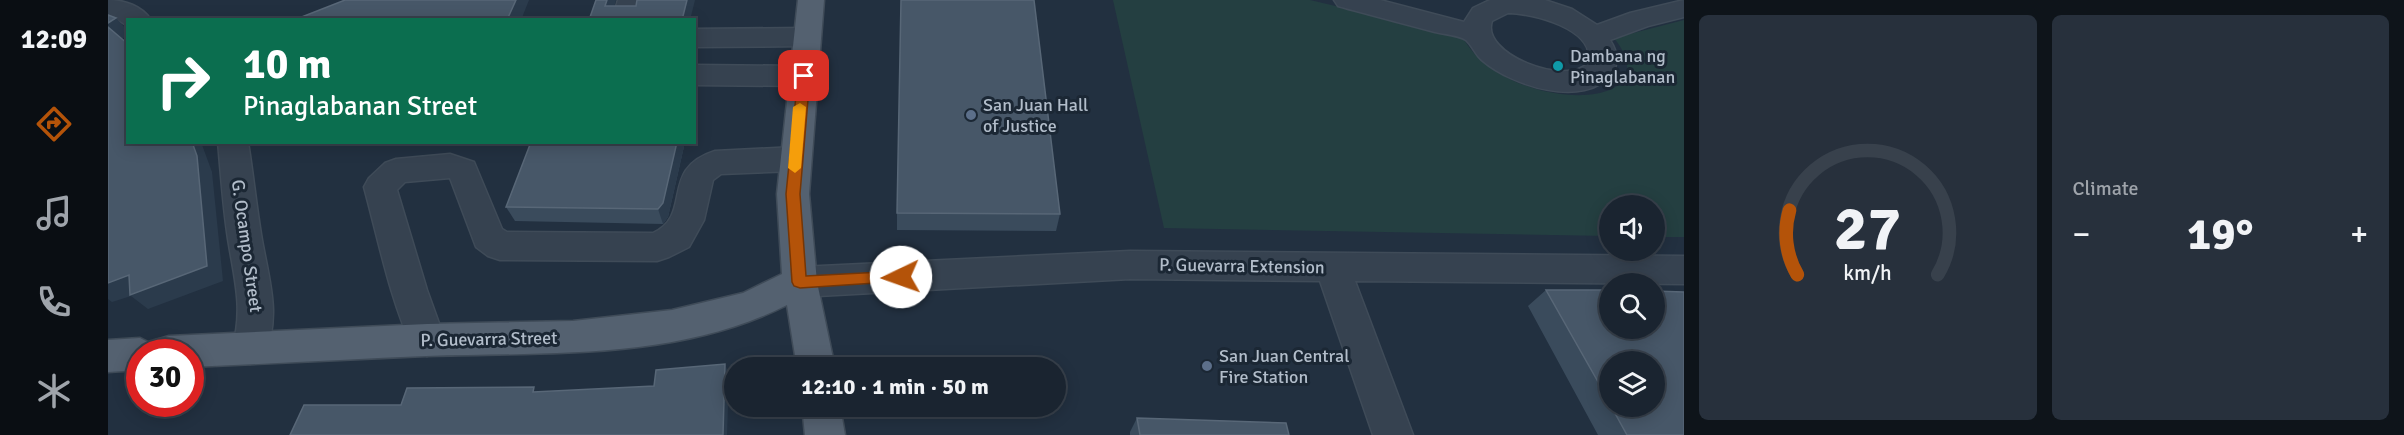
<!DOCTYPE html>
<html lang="en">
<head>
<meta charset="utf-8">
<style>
  body { margin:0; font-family:Signika,sans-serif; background:#27303c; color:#f1f3f6; height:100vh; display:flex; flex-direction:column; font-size:22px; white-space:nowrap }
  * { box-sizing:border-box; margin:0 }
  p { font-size:20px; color:#9fa4ab }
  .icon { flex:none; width:33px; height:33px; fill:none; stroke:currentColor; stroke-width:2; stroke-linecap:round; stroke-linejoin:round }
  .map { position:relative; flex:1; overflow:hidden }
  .details { display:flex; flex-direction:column; gap:15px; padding:15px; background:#0e141a; width:720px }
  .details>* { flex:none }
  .hud { position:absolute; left:18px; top:18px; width:570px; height:126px; border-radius:0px; box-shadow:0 3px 15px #0003,0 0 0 2px #38414c; background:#0b6e4f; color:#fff; overflow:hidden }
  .fabs { position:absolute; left:1491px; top:195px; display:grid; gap:12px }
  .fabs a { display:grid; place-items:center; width:66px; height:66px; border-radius:50%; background:#1a2430; box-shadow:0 3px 15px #0003,0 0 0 2px #38414c; font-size:30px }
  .speed { position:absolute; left:18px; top:339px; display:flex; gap:12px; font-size:30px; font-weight:700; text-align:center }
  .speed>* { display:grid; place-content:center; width:78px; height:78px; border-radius:50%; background:#1a2430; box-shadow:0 3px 15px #0003,0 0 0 2px #38414c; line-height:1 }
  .speed .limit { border:9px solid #d22; background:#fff; color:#111 }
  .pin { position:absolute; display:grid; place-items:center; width:51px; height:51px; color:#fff; margin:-26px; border-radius:12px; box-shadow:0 3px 9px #0006 }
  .me { position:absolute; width:66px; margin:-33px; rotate:267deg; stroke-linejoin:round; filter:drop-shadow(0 0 4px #0008) }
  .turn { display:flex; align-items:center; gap:21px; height:126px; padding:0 18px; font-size:27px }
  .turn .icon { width:78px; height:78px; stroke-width:2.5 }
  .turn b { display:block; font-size:42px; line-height:51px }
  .big { font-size:45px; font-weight:700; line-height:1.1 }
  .details .tile { flex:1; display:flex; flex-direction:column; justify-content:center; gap:9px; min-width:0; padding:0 21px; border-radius:9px; background:#27303c }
  .details .dial { align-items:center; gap:0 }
  .dial svg { height:156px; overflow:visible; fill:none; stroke:#38414c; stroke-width:7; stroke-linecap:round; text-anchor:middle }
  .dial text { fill:#f1f3f6; stroke:none }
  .heat { display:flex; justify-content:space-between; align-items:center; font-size:33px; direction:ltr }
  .details .tiles { flex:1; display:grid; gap:15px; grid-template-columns:repeat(2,1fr) }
  .trip { position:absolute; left:616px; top:357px; width:342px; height:60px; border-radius:30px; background:#1a2430; box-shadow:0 3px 15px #0003,0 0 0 2px #38414c; font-weight:700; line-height:60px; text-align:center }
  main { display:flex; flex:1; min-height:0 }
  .dock { display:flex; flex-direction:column; width:108px; justify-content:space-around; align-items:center; background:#0a0e13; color:#9fa4ab }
  .dock .icon { width:42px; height:42px }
  .dock .current { color:#b45309 }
  .dock b { font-size:27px; color:#f1f3f6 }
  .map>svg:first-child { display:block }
  .green { fill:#243f41 }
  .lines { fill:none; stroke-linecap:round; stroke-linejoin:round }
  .minor-casing { stroke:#3f4b58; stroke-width:3 }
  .major-casing { stroke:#3f4b58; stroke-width:3 }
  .minor { fill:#364250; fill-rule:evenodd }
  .major { fill:#546170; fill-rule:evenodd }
  .wall { fill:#3a4b5c; fill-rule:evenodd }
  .shaded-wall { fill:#2b3b4c }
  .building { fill:#475768; stroke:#586777; stroke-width:1.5 }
  .route { fill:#b45309; stroke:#753606; stroke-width:1.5 }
  .slow { fill:#f59e0b }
  .culture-dot { fill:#0f9aa8; stroke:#1b2734; stroke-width:2 }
  .service-dot { fill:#5c6f8a; stroke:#1b2734; stroke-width:2 }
  .labels { text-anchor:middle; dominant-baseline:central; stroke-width:6; stroke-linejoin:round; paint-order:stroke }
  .poi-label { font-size:18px; fill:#b2bdca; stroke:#1b2734; text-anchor:start }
  .street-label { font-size:18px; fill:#b2bdca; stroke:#1b2734 }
</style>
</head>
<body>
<main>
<nav class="dock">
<b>12:09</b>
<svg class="icon current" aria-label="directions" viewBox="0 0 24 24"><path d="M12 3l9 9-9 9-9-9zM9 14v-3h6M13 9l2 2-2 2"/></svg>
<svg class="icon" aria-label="music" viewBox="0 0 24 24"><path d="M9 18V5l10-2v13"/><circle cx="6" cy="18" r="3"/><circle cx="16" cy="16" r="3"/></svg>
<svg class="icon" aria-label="phone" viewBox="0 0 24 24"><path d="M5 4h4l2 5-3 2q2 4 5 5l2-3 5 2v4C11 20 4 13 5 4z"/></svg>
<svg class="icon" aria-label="climate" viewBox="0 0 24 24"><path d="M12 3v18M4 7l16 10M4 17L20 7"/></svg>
</nav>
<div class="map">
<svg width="1576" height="435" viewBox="0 0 1576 435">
  <rect width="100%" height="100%" fill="#223040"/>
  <!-- green -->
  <path class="green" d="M1005 0H1202L1354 36C1394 113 1568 116 1506 38L1576 20V237H1547L1546 206H1502L1501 236 1056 228Z"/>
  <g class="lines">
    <defs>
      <g id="minor">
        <path d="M0 0C16 0 34 6 43 20H20V26L0 14Z"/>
        <path d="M510 0H536L531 20H504Z"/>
        <path d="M1226 0H1272L1356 22 1365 8 1382 0H1437L1464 9 1489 25 1522 13 1576 0V17L1540 26 1502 40C1509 51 1512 62 1504 73 1477 110 1403 85 1375 61 1368 56 1364 45 1358 40 1351 35 1335 34 1327 32 1294 23 1262 15 1230 6ZM1400 13C1424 13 1489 29 1480 63 1458 87 1372 54 1384 21Z"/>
        <path d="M698 28 708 31 712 37 708 43 698 46 586 47V29Z"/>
        <path d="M586 65 696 66 706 69 710 76 706 83 696 86 586 85Z"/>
        <path d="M110 142H140C145 173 148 203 153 234 160 278 175 316 155 359L142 364 129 359 124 348C136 310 126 277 120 239 115 207 113 175 110 142Z"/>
        <path d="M687 147 698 151 703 159 698 167 687 171 613 174 605 180 596 220 581 247 561 257 549 261 392 260 380 256 368 247 342 178 297 182 289 190 319 290 337 340 332 351 319 356 306 351C282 300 271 242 256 187L261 178 277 163 288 159 342 154 366 162 394 229 399 232 545 233C586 214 550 169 607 151Z"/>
        <path d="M1022 251 1576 256V284L1247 281 1305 435H1265L1212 281 1022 279 692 297 680 292 675 282 680 272 692 267Z"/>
      </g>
      <g id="major">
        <path d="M690 0H716L701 194 709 282 727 368H689L679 305C568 361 438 352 318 356 240 359 161 364 82 367V352H32V370L0 372V340L32 338 46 345 48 340 61 336 319 324 465 321 564 310 635 293 674 274 669 194Z"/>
        <path d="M694 406H732L737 435H697Z"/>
      </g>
    </defs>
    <!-- minor casing -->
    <use href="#minor" class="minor-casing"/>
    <!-- major casing -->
    <use href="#major" class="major-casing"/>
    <!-- minor -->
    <use href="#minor" class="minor"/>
    <!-- major -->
    <use href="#major" class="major"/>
  </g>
  <!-- wall -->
  <g class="wall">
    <path d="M423 142H577L560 217 555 224 407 221 398 207Z"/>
    <path d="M789 213 952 214 948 231 789 230Z"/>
    <path d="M1438 290 1576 435H1490L1420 306ZM1502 362 1546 406H1502Z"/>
    <path d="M1029 418 1181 435H1022V432Z"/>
  </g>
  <!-- shaded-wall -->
  <g class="shaded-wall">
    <path d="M408 0H421L413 20H399Z"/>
    <path d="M499 0H508L503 20 497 6Z"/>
    <path d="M579 0H587L582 20H574Z"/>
    <path d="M8 18 20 31V35L12 40 0 27V23Z"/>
    <path d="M84 142H93L104 172 115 281 40 309 23 296 4 302 0 299V283Z"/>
    <path d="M569 142H577L560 217 555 224 550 209Z"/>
    <path d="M617 364 621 375 619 435H615Z"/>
  </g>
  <!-- building -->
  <g class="building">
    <path d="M237 0H408L399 20H186Z"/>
    <path d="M488 0H499L497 6H528L529 0H579L574 20H481Z"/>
    <path d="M793 0H926L952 214 789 213Z"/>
    <path d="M0 15 8 18 0 23Z"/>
    <path d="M0 27 20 44V142H84L89 156 99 266 22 295 21 275 0 283Z"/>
    <path d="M423 142H569L555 203 550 209 398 207Z"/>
    <path d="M1438 290H1502V328H1546V291L1576 292V435H1519L1503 406H1546V362H1502V403Z"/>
    <path d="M617 364 615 435H182L196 405H293L299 388 426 387 425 392 546 386 548 370Z"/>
    <path d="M1029 418 1178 423 1181 435H1032Z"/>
  </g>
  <!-- route -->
  <path class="route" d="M696 72 702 76 692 194 698 276 793 271 798 273 800 277 798 281 692 288 686 286 684 282 678 194 690 76Z"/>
  <!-- slow -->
  <path class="slow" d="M692 103 698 107 693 168 687 173 680 168 685 107Z"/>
  <!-- markers -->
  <circle class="culture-dot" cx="1450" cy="66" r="6"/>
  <g class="service-dot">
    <circle cx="863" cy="115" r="6"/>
    <circle cx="1099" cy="366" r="6"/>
  </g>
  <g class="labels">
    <!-- poi labels -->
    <g class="poi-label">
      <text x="1462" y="56">Dambana ng<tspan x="1462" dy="21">Pinaglabanan</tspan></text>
      <text x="875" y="105">San Juan Hall<tspan x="875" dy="21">of Justice</tspan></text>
      <text x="1111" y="356">San Juan Central<tspan x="1111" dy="21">Fire Station</tspan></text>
    </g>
    <!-- street labels -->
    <g class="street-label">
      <text transform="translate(139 246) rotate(82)">G. Ocampo Street</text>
      <text transform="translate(1134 266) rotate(1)">P. Guevarra Extension</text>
      <text transform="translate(381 339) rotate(-1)">P. Guevarra Street</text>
    </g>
  </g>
</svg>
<div class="fabs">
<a><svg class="icon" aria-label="sound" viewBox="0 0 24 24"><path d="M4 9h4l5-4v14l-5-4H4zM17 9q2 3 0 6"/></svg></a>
<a><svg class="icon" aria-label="search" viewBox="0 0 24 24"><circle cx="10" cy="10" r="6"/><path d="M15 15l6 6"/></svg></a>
<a><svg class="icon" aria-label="layers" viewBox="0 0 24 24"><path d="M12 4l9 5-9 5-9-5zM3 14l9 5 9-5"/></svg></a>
</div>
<div class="speed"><div class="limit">30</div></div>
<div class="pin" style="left:696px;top:76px;background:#d93025"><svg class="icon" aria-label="arrive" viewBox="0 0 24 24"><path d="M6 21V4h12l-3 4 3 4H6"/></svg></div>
<svg class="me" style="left:793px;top:277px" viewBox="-20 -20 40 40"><circle r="19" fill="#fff"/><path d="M0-13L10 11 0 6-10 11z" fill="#b45309"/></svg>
<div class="trip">12:10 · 1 min · 50 m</div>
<div class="hud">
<div class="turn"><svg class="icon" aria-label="right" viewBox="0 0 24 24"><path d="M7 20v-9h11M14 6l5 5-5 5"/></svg><div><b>10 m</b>Pinaglabanan Street</div></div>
</div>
</div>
<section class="details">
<div class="tiles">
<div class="tile dial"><svg viewBox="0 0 100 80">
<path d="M14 69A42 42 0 1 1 86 69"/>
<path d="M14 69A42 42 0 0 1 10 36" stroke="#b45309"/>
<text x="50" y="56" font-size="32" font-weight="700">27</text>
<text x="50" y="72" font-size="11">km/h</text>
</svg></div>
<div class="tile"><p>Climate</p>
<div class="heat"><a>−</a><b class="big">19°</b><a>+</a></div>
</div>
</div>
</section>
</main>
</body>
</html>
